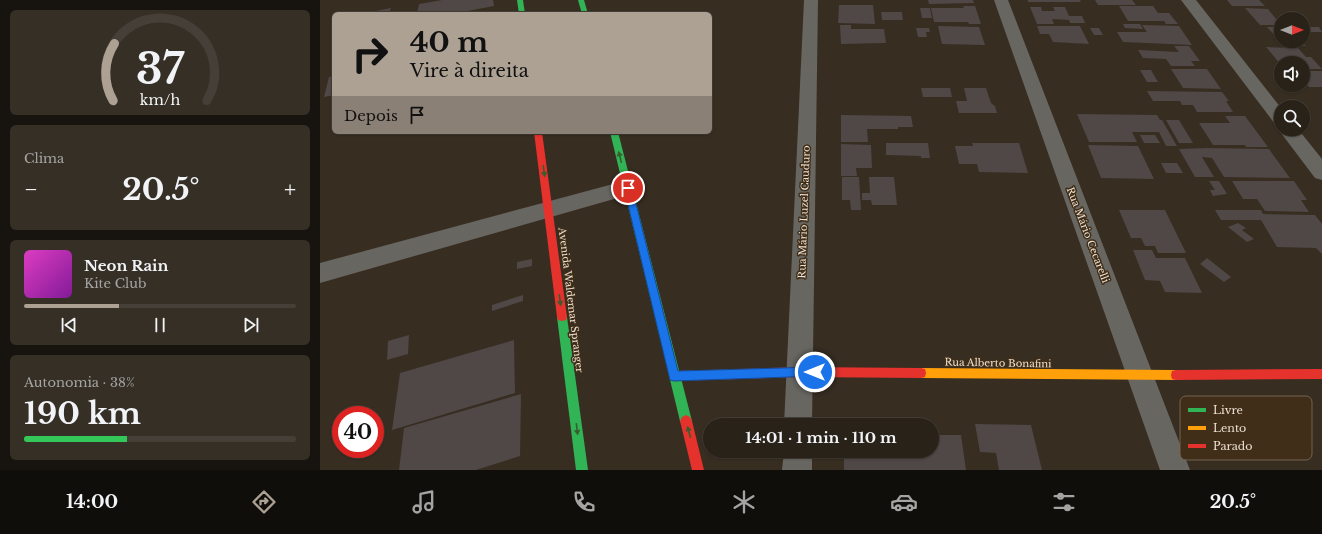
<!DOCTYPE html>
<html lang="pt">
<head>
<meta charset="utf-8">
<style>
  body { margin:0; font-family:"Libre Baskerville",serif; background:#352f26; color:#f1f3f6; height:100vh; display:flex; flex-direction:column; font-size:15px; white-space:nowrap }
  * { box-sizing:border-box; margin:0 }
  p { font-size:13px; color:#a5a4a2 }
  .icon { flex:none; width:22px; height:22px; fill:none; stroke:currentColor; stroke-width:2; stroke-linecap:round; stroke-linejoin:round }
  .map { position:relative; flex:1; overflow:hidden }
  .sheet { display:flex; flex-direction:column; gap:10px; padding:10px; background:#17130e; width:320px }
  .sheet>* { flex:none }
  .banner { position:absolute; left:12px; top:12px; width:380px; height:122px; border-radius:6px; box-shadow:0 1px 3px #0004,0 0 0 1px #453f38; background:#ada194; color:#111; overflow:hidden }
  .needle { width:26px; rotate:90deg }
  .controls { position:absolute; left:954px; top:12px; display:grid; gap:8px }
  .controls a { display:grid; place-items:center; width:36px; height:36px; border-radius:50%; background:#292219; box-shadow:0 1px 3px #0004,0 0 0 1px #453f38; font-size:20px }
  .speed { position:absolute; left:12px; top:406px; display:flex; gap:8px; font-size:20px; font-weight:700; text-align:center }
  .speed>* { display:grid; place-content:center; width:52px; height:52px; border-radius:50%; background:#292219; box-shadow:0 1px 3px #0004,0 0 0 1px #453f38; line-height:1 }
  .speed .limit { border:6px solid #d22; background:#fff; color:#111 }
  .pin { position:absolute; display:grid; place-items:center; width:34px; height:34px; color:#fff; margin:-17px; border:2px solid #fff; border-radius:50%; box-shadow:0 1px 4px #0007 }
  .me { position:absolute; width:44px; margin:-22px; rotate:270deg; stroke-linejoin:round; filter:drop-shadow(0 0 3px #0008) }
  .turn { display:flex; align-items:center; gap:14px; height:84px; padding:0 12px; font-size:18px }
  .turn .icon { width:52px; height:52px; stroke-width:2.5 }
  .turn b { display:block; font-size:28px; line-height:34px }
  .then { display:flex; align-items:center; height:38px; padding:0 12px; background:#0003; gap:8px; font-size:15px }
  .big { font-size:30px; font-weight:800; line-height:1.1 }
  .sheet .card { flex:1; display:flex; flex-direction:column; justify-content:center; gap:6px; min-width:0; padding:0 14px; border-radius:6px; background:#352f26 }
  .sheet .dial { align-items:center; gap:0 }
  .dial svg { height:104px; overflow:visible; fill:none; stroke:#453f38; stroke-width:7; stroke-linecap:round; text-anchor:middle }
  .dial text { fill:#f1f3f6; stroke:none }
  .song { display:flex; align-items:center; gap:12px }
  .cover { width:48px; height:48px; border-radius:6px; background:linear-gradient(135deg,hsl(310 70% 55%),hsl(290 70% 35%)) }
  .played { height:4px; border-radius:2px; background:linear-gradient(90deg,#ada194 35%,#453f38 35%) }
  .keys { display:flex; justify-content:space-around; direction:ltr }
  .heat { display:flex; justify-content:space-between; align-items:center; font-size:22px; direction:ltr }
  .charge { height:6px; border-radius:3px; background:linear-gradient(90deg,#34c759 38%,#453f38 0) }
  .trip { position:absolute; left:383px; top:418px; width:236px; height:40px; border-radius:20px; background:#292219; box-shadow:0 1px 3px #0004,0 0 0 1px #453f38; font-weight:800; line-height:40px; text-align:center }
  .dock { display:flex; height:64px; justify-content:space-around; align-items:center; background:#100e0a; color:#a5a4a2 }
  .dock .icon { width:28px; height:28px }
  .dock .on { color:#ada194 }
  .dock b { font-size:18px; color:#f1f3f6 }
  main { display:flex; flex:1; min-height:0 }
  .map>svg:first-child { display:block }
  .building { fill:#504747 }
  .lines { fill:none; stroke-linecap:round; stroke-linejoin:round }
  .street { fill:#686661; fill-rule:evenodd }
  .fast { fill:#30b455; fill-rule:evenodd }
  .slow { fill:#ff9f0a; fill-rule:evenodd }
  .jam { fill:#e5322d; fill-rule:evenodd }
  .oneway { fill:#3a5d2d }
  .route { fill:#1a73e8; stroke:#114b97 }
  .labels { text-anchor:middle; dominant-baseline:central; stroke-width:3; stroke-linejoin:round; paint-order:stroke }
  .street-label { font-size:10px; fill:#ece0d2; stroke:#402e18 }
  .key { fill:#402e18; stroke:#746350; stroke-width:1 }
  .key-label { font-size:11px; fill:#ece0d2 }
</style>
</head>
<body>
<main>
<section class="sheet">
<div class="card dial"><svg viewBox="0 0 100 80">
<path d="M14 69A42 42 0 1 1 86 69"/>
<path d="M14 69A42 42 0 0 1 15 25" stroke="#ada194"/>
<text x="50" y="56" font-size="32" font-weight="700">37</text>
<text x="50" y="72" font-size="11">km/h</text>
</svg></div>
<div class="card"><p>Clima</p>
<div class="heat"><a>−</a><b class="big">20.5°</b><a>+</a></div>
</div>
<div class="card">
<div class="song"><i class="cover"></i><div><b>Neon Rain</b><p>Kite Club</p></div></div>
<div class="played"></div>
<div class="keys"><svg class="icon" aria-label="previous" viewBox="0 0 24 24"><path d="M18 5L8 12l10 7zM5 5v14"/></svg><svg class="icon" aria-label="pause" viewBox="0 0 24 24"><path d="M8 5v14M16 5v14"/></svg><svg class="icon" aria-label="next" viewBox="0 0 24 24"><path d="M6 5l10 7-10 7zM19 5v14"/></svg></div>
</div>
<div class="card"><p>Autonomia · 38%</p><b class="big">190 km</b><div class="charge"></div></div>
</section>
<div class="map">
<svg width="1002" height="470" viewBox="0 0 1002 470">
  <rect width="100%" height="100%" fill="#372d21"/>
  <!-- building -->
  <g class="building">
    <path d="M122 0H173L174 6 132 14H97L99 4Z"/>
    <path d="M608 0H653L654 3 609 4Z"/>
    <path d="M708 0H760L761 2H708Z"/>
    <path d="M775 0H812L816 5H778Z"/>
    <path d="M907 0H939L945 6H912Z"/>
    <path d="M519 5H553L555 24 518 23Z"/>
    <path d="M643 6H655L661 24H649L648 22H614L611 8H644Z"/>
    <path d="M799 6H833L838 13H849L858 24H846L844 21H808Z"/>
    <path d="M710 7H721L722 11H735L733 7H745L749 16H762L765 23H750L749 20 732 19 734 24H717Z"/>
    <path d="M71 8 69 14H45V13Z"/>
    <path d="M600 8H610L612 18H602Z"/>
    <path d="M925 8 948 9 961 25H940Z"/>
    <path d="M561 12H582L583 20H562Z"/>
    <path d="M803 24H820L823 29 805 28Z"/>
    <path d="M520 25H531V29H564L566 43 521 44Z"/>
    <path d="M822 25 859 26 872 45 803 42 797 32H827Z"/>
    <path d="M618 26 659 27 665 45 622 44Z"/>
    <path d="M717 26H760L769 44 733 42 729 34H720Z"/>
    <path d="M947 27H961V41H981L986 46H964Z"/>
    <path d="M983 27H999L1002 32H983Z"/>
    <path d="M596 28H609L610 32H606L607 37H598Z"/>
    <path d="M770 28H779L783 35H774Z"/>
    <path d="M854 46H869L880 61H871L875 66H851L846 59 823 58 818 50 859 52Z"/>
    <path d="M946 47 978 48 986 57H991L1002 69H983V63H961V65Z"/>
    <path d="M851 69H887L901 89 863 88Z"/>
    <path d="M820 70H831L838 82H827Z"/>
    <path d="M983 71H1002V87H989L983 80Z"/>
    <path d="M14 76V95L4 97 9 77Z"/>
    <path d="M601 88H630L632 97H603Z"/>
    <path d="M644 88H666L671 103 675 106 677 113H639L636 101H647Z"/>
    <path d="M827 91 902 92 909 101H906L913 112H877L873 105H862L860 101H833Z"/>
    <path d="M757 114 837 115 840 120H842L857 146H846L839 132H812L817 142H769Z"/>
    <path d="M521 115 591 116 593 127H578V129H547L548 142H521Z"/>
    <path d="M905 116H925L948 147H926L925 145H893L879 123H910Z"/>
    <path d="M846 120H859L873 143H859Z"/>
    <path d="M820 135H835L840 143H824Z"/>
    <path d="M566 143H608L610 158H601V156L566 155Z"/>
    <path d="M652 143H699L708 173 659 172 657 164H639L635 146H653Z"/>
    <path d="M521 144 551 145 552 168H536L537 176H521Z"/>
    <path d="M768 145 818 146 834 179 781 178Z"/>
    <path d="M886 148 949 149 970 178 904 177 892 158 882 157 894 177H875L859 149Z"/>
    <path d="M841 163H857L863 173H846Z"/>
    <path d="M522 177H539L541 210H531L530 200H522Z"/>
    <path d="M549 177H574L577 205H552L551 200H542V193H550Z"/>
    <path d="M889 181H899L907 194 893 196 890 190H895Z"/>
    <path d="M912 181H974L987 200H981L989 212 945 211 937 199H923Z"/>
    <path d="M799 210H845L866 253H838L835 246H825L821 238H811Z"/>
    <path d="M895 210H941L943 214 995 215 1002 224V254L996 248 957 247 941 220H901Z"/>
    <path d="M918 223 926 228 922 230 934 239 927 242 908 227Z"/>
    <path d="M813 250H832L836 258H865L882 293 845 292 840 281 825 280Z"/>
    <path d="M887 258 911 277 904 282 880 264Z"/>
    <path d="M212 259V266L197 269V262Z"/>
    <path d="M203 295V301L172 311V305Z"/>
    <path d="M89 335 88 354 67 360 68 341Z"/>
    <path d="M194 340 195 393 72 430 80 373Z"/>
    <path d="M201 394 200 456 156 470H79L84 428Z"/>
    <path d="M655 424 711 425 722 470H679L676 453 660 452Z"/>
    <path d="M612 435H641L646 470H524V451H612Z"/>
  </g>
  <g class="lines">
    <!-- street -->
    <g class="street">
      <path d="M484 0H498L492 425H464Z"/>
      <path d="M674 0H688L870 470H840Z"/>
      <path d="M861 0H876L961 108V129H978L1002 159V180L995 178 961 133 959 129 961 126 955 124Z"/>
      <path d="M308 180 315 183 318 188 315 193 0 283V263Z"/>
      <path d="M464 451H492V470H462Z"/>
    </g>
    <!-- fast -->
    <g class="fast">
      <path d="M197 0H203L205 14H199Z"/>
      <path d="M258 0H264L268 14H262Z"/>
      <path d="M290 132H298L372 421 370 425 366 427 362 425 360 421Z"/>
      <path d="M242 313 246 314 247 317 268 470H256L237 317 238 314Z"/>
    </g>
    <!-- slow -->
    <path class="slow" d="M601 368 856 370 860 371 861 375 860 379 856 380 601 378 597 377 596 373 597 369Z"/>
    <!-- jam -->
    <g class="jam">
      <path d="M214 132H222L247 317 246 320 242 321 238 320 237 317Z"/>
      <path d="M480 367 601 368 605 369 606 373 605 377 601 378 480 377 354 381 350 380 349 376 350 372 354 371Z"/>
      <path d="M1002 369V379L856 380 852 379 851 375 852 371 856 370Z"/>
      <path d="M366 415 370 417 372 421 384 470H372L360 421 362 417Z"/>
    </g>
  </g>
  <!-- one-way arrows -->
  <defs><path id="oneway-solid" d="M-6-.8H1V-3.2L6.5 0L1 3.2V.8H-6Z"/></defs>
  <g class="oneway">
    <use href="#oneway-solid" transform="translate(300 157) rotate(-104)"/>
    <use href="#oneway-solid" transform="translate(224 171) rotate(82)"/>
    <use href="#oneway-solid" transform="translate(240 300) rotate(83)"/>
    <use href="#oneway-solid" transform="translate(257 429) rotate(83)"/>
    <use href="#oneway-solid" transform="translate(369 432) rotate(-105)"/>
  </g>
  <!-- route -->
  <path class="route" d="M308 185 312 188 358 371 495 367 499 369 501 372 499 376 354 381 350 380 304 188Z"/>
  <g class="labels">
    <!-- street labels -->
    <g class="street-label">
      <text transform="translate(484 212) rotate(-88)">Rua Mário Luzel Cauduro</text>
      <text transform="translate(768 235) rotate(69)">Rua Mário Cecarelli</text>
      <text transform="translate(251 300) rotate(83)">Avenida Waldemar Spranger</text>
      <text transform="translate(678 363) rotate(1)">Rua Alberto Bonafini</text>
    </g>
  </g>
  <!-- legend -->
  <rect x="860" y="396" width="132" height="64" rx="6" class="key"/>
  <rect x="868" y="408" width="18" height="4" fill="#30b455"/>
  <rect x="868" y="426" width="18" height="4" fill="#ff9f0a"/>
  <rect x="868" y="444" width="18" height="4" fill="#e5322d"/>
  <g class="key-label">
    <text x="893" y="414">Livre</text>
    <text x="893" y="432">Lento</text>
    <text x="893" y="450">Parado</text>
  </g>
</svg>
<div class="controls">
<a><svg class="needle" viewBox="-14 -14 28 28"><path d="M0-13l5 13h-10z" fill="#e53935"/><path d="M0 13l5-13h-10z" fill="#a5a4a2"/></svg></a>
<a><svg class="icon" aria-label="sound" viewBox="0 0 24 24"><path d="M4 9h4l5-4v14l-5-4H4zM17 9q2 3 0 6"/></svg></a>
<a><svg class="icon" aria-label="search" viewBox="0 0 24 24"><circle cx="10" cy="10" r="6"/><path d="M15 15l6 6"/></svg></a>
</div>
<div class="speed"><div class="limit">40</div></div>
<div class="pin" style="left:308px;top:188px;background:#d93025"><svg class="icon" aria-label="arrive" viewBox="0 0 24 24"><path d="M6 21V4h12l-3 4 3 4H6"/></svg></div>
<svg class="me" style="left:495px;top:372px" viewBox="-20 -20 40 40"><circle r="17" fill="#1a73e8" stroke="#fff" stroke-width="3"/><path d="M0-11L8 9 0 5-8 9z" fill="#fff"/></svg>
<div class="trip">14:01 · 1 min · 110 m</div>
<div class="banner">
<div class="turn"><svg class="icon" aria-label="right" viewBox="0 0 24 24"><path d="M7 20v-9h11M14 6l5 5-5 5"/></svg><div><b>40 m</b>Vire à direita</div></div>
<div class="then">Depois<svg class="icon" aria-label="arrive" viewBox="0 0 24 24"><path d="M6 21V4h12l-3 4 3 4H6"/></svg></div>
</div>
</div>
</main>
<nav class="dock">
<b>14:00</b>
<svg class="icon on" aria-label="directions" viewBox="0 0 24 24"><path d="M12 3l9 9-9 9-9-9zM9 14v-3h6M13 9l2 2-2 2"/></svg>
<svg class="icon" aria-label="music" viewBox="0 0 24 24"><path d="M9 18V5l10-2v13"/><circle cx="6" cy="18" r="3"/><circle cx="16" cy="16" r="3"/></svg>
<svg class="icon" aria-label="phone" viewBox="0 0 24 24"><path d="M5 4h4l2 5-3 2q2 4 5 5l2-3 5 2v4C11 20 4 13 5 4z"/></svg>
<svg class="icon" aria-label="climate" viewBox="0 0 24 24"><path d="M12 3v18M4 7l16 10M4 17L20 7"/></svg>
<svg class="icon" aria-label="car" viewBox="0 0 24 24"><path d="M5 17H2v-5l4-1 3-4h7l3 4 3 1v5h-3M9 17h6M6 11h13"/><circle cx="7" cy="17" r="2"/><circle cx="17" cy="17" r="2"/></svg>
<svg class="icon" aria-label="filters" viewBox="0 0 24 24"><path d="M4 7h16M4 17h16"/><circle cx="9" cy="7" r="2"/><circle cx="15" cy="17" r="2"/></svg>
<b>20.5°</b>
</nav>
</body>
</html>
